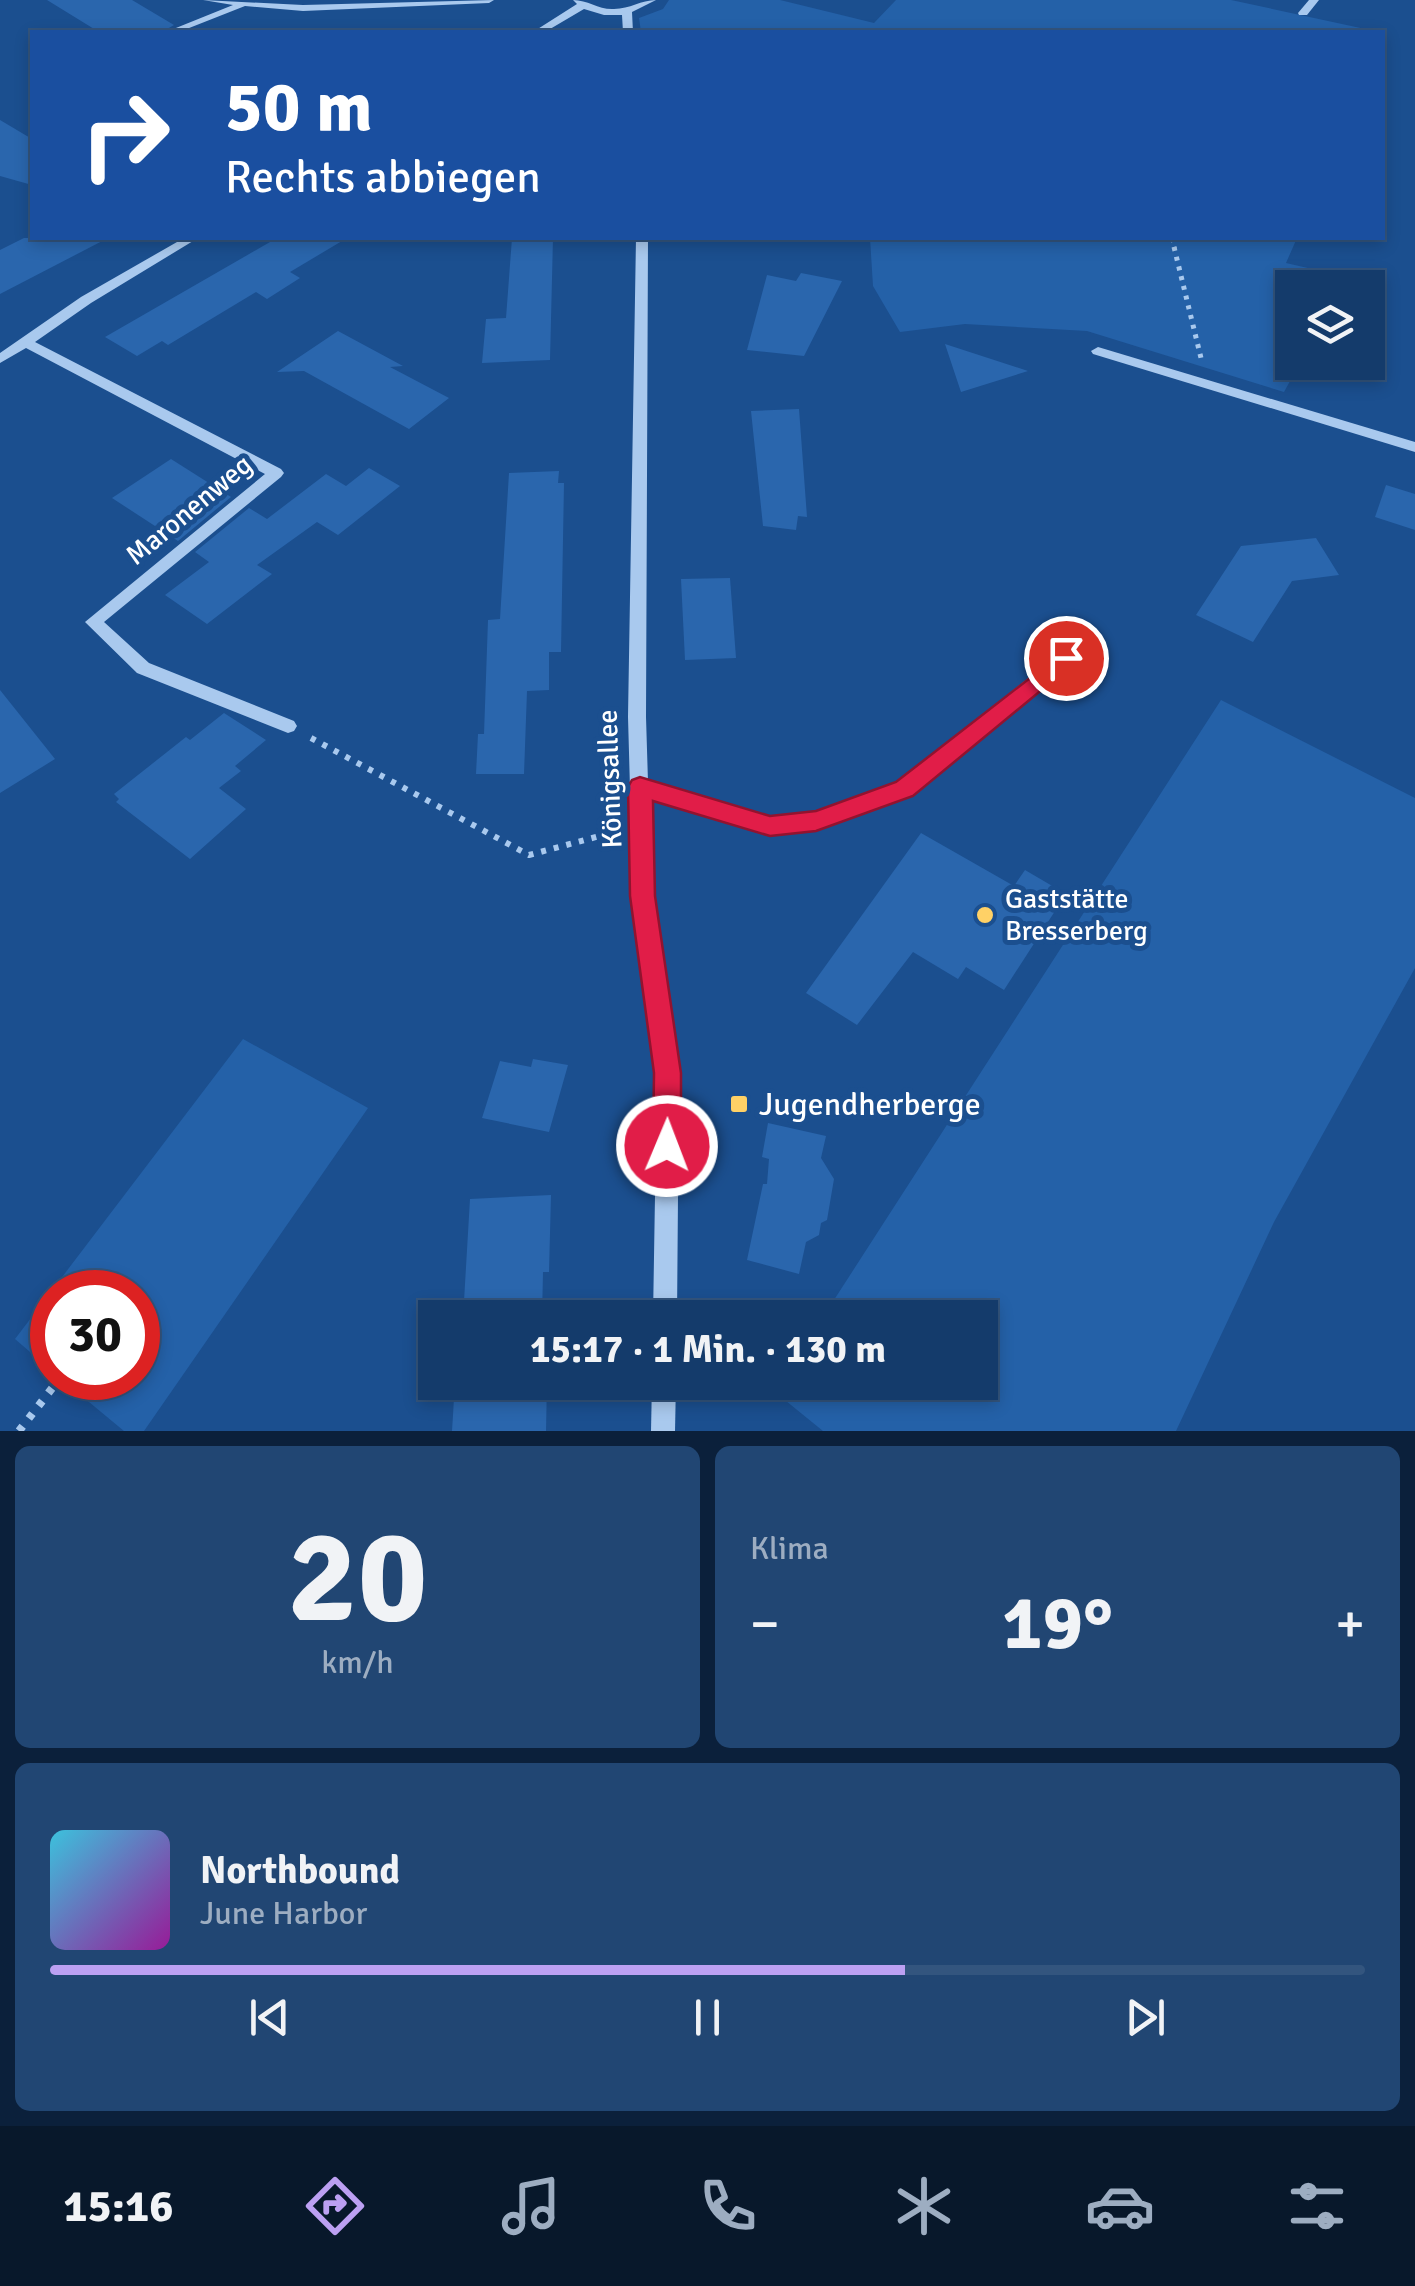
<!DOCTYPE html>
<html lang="de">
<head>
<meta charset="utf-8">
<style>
  body { margin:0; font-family:Signika,sans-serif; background:#214673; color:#f1f3f6; height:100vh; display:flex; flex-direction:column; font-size:38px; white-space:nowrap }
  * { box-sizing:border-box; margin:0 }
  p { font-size:32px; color:#9dadc1 }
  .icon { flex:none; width:55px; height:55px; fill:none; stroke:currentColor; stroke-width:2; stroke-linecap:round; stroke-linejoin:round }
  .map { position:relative; height:1431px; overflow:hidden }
  .details { display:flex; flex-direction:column; gap:15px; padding:15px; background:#0b203b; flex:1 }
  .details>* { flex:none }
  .guide { position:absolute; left:30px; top:30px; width:1355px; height:210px; border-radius:0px; box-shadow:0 5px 15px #0003,0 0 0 2px #33557e; background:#1a4fa0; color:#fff; overflow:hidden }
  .buttons { position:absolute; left:1275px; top:270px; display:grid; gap:20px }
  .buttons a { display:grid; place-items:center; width:110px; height:110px; border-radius:0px; background:#143b6b; box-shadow:0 5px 15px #0003,0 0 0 2px #33557e; font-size:50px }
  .speed { position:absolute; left:30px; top:1270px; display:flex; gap:20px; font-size:50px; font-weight:700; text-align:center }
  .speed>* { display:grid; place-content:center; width:130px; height:130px; border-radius:50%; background:#143b6b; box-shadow:0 5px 15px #0003,0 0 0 2px #33557e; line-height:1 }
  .speed .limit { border:15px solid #d22; background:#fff; color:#111 }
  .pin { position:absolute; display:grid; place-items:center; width:85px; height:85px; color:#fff; margin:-42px; border:5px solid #fff; border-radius:50%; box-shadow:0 2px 10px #0007 }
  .me { position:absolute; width:110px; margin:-55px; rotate:1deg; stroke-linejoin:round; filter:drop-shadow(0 0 8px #0008) }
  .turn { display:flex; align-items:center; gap:35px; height:210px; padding:0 30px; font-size:45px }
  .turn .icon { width:130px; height:130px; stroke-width:2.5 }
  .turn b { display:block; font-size:70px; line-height:85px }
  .big { font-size:75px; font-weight:800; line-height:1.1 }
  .details .widget { flex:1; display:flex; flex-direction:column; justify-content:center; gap:15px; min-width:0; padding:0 35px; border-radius:15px; background:#214673 }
  .details .dial { align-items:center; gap:0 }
  .dial b { font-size:130px; line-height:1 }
  .song { display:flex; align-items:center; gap:30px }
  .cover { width:120px; height:120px; border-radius:15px; background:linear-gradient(135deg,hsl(190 70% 55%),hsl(300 70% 35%)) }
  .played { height:10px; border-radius:5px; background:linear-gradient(90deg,#bca0f2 65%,#33557e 65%) }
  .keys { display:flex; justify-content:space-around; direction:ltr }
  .heat { display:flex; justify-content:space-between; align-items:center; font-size:55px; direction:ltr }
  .details .tiles { flex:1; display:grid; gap:15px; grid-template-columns:1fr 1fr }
  .widget:last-child { grid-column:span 2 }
  .trip { position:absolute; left:418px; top:1300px; width:580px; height:100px; border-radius:0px; background:#143b6b; box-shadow:0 5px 15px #0003,0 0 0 2px #33557e; font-weight:800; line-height:100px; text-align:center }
  .menu { display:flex; height:160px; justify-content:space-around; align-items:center; background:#08182b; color:#9dadc1 }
  .menu .icon { width:70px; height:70px }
  .menu .active { color:#bca0f2 }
  .menu b { font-size:45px; color:#f1f3f6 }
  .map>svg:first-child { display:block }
  .green { fill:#2461a8 }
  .building { fill:#2a66ad }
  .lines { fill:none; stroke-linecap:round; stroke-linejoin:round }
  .path-far3 { stroke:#a9c9ee; stroke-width:4; stroke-dasharray:4 5; stroke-linecap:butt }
  .path-far2 { stroke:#a9c9ee; stroke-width:5; stroke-dasharray:4 6; stroke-linecap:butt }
  .path-far1 { stroke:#a9c9ee; stroke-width:6; stroke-dasharray:5 8; stroke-linecap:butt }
  .path { stroke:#a9c9ee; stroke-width:8; stroke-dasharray:6 10; stroke-linecap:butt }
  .minor { fill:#a9c9ee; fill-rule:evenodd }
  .route { fill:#e11d48; stroke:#92132f; stroke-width:2.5 }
  .poi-dot { fill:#ffd166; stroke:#1b4f8f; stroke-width:4 }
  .labels { text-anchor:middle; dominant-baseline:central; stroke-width:10; stroke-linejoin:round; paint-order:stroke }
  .street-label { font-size:28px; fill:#fff; stroke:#1b4f8f }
  .poi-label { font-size:28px; fill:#fff; stroke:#1b4f8f; text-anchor:start }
  .near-poi-label { font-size:32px; fill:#fff; stroke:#1b4f8f; text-anchor:start }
</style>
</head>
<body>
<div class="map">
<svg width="1415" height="1431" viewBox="0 0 1415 1431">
  <rect width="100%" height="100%" fill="#1b4f8f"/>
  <!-- green -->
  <g class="green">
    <path d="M669 0H780L874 23 896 0H1231L1379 32H641L639 18 663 9Z"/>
    <path d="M870 238H1297L1286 263 1347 277 1341 287 1292 288V362L1300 363 1284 392 1087 331 965 324 900 332 873 286Z"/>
    <path d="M1221 700 1415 798V968L1274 1222 1176 1431H823L775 1392 781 1383 980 1382V1318L823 1317Z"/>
    <path d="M243 1039 368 1108 144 1431H124L60 1378H138V1292H52V1371L15 1339Z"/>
  </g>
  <!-- building -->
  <g class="building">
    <path d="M47 0H132L174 25 162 32H99Z"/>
    <path d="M0 120 32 139V185L0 176Z"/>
    <path d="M24 238H108L0 294V250Z"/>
    <path d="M277 238H347L290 272 300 278 267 299 256 292 168 345 162 341 137 356 105 337Z"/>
    <path d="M512 238H553L550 360 482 363 486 319 506 318Z"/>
    <path d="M801 273 842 281 804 356 747 350 767 275 796 281Z"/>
    <path d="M338 331 403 366 390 367 449 398 409 429 304 371 277 372Z"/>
    <path d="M945 344 1028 371 961 392Z"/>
    <path d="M799 409 807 517 798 516 796 530 763 526 751 411Z"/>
    <path d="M171 459 231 497 178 541 112 498Z"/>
    <path d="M369 468 400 486 338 535 317 522 257 565 272 574 207 624 165 595 209 562 195 552 249 508 267 519 326 474 346 486Z"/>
    <path d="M559 471 558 483H564L561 652H549V690L527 691 524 774H476L478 734H484L488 620 500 619 509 473Z"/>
    <path d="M1386 485 1415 494V530L1375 517Z"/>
    <path d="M1316 538 1339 575 1292 581 1253 642 1196 615 1241 546Z"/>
    <path d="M730 578 736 658 685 660 681 579Z"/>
    <path d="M0 690 55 759 0 793Z"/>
    <path d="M224 713 266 740 235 766 241 771 219 788 246 809 190 859 116 802 119 799 114 794 186 737 190 740Z"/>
    <path d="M921 833 1014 886 1025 870 1066 894 1004 990 966 967 958 979 913 952 857 1025 806 993Z"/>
    <path d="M533 1059 568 1065 549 1132 482 1118 500 1061 531 1067Z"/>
    <path d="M768 1123 826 1136 821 1158 834 1179 827 1220 821 1223 819 1235 806 1242 799 1274 747 1260 763 1184H767L769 1159 762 1157Z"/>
    <path d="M551 1195 549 1272H543L542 1318H463L470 1199Z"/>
    <path d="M455 1382H547L546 1431H452Z"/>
  </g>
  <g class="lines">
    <!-- path-far3 -->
    <path class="path-far3" d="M1172 238 1175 249"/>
    <!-- path-far2 -->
    <path class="path-far2" d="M1174 247 1201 358"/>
    <!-- path-far1 -->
    <path class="path-far1" d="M311 738 529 855 611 833"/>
    <!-- path -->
    <path class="path" d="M19 1431 60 1378"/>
    <!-- minor -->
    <g class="minor">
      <path d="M203 0 303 5 494 0 489 3 303 11 245 6 179 32H166L233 5Z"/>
      <path d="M573 0C588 0 599 10 614 9 630 9 641 0 656 0L632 12 633 32H623L622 15H604L584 9 545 32H533L577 4Z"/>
      <path d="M1309 0H1319L1307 15H1299L1298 13Z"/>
      <path d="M184 238H198L91 303 35 342 281 469 284 473 281 477 104 622 149 663 294 721 297 726 294 731 288 733 137 673 85 622 265 474 26 348 0 363V353L81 297Z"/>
      <path d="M636 238H648L646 717 648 782 770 818 816 813 898 784 1059 653H1071L1073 658 910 794 816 829 770 834 649 797 653 896 679 1073 677 1318H653L657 1073 633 896 628 717Z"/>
      <path d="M1098 347 1415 442V452L1093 354 1091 351Z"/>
      <path d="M652 1382H676L675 1431H651Z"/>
    </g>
  </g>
  <!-- route -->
  <path class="route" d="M1066 650 1076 658 1073 664 913 796 816 831 770 836 653 801 655 896 681 1073V1146L677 1156 667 1160 657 1156 653 1146 654 1073 630 896 628 787 632 780 640 777 770 816 816 811 896 782Z"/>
  <!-- markers -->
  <g class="poi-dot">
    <circle cx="985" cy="915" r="10"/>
    <rect x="729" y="1094" width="20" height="20" rx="5"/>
  </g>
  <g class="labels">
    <!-- street labels -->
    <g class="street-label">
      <text transform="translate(189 510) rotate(-40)">Maronenweg</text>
      <text transform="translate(610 779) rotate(-92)">Königsallee</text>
    </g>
    <!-- poi labels -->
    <g class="poi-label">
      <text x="1005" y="899">Gaststätte<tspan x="1005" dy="32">Bresserberg</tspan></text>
    </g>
    <!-- near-poi labels -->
    <g class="near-poi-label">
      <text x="759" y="1104">Jugendherberge</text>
    </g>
  </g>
</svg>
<div class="buttons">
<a><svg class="icon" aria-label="layers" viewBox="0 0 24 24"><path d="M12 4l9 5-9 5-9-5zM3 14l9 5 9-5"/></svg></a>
</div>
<div class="speed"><div class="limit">30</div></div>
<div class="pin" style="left:1066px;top:658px;background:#d93025"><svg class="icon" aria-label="arrive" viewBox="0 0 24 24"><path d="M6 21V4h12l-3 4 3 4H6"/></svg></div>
<svg class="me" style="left:667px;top:1146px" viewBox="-20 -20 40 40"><circle r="17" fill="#e11d48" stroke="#fff" stroke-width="3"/><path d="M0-11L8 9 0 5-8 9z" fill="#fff"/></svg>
<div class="trip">15:17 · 1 Min. · 130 m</div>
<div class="guide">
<div class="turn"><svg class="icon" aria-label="right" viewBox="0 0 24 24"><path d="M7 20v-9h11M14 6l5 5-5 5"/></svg><div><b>50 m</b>Rechts abbiegen</div></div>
</div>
</div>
<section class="details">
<div class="tiles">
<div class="widget dial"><b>20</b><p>km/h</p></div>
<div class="widget"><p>Klima</p>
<div class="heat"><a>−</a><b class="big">19°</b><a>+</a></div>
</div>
<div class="widget">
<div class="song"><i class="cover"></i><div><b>Northbound</b><p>June Harbor</p></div></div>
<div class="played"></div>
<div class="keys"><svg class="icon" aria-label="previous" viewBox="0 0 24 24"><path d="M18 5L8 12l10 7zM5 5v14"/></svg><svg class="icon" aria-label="pause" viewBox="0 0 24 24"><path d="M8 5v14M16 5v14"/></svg><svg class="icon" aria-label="next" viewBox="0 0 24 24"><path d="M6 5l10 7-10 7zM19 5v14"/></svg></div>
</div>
</div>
</section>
<nav class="menu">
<b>15:16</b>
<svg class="icon active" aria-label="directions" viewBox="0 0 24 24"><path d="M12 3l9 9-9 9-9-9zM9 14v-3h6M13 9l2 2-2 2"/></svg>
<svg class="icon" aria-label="music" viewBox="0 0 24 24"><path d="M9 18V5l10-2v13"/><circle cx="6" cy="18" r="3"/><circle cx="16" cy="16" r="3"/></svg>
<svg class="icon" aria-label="phone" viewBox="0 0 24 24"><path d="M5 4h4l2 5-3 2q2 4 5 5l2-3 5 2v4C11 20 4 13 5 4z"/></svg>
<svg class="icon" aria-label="climate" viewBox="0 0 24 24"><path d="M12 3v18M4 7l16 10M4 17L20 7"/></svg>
<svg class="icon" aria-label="car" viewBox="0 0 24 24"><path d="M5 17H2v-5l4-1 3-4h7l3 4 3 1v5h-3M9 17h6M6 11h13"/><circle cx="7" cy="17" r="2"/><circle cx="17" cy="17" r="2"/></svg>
<svg class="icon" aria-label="filters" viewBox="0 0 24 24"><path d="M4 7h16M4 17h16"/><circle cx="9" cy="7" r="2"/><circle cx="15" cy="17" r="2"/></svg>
</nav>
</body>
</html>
